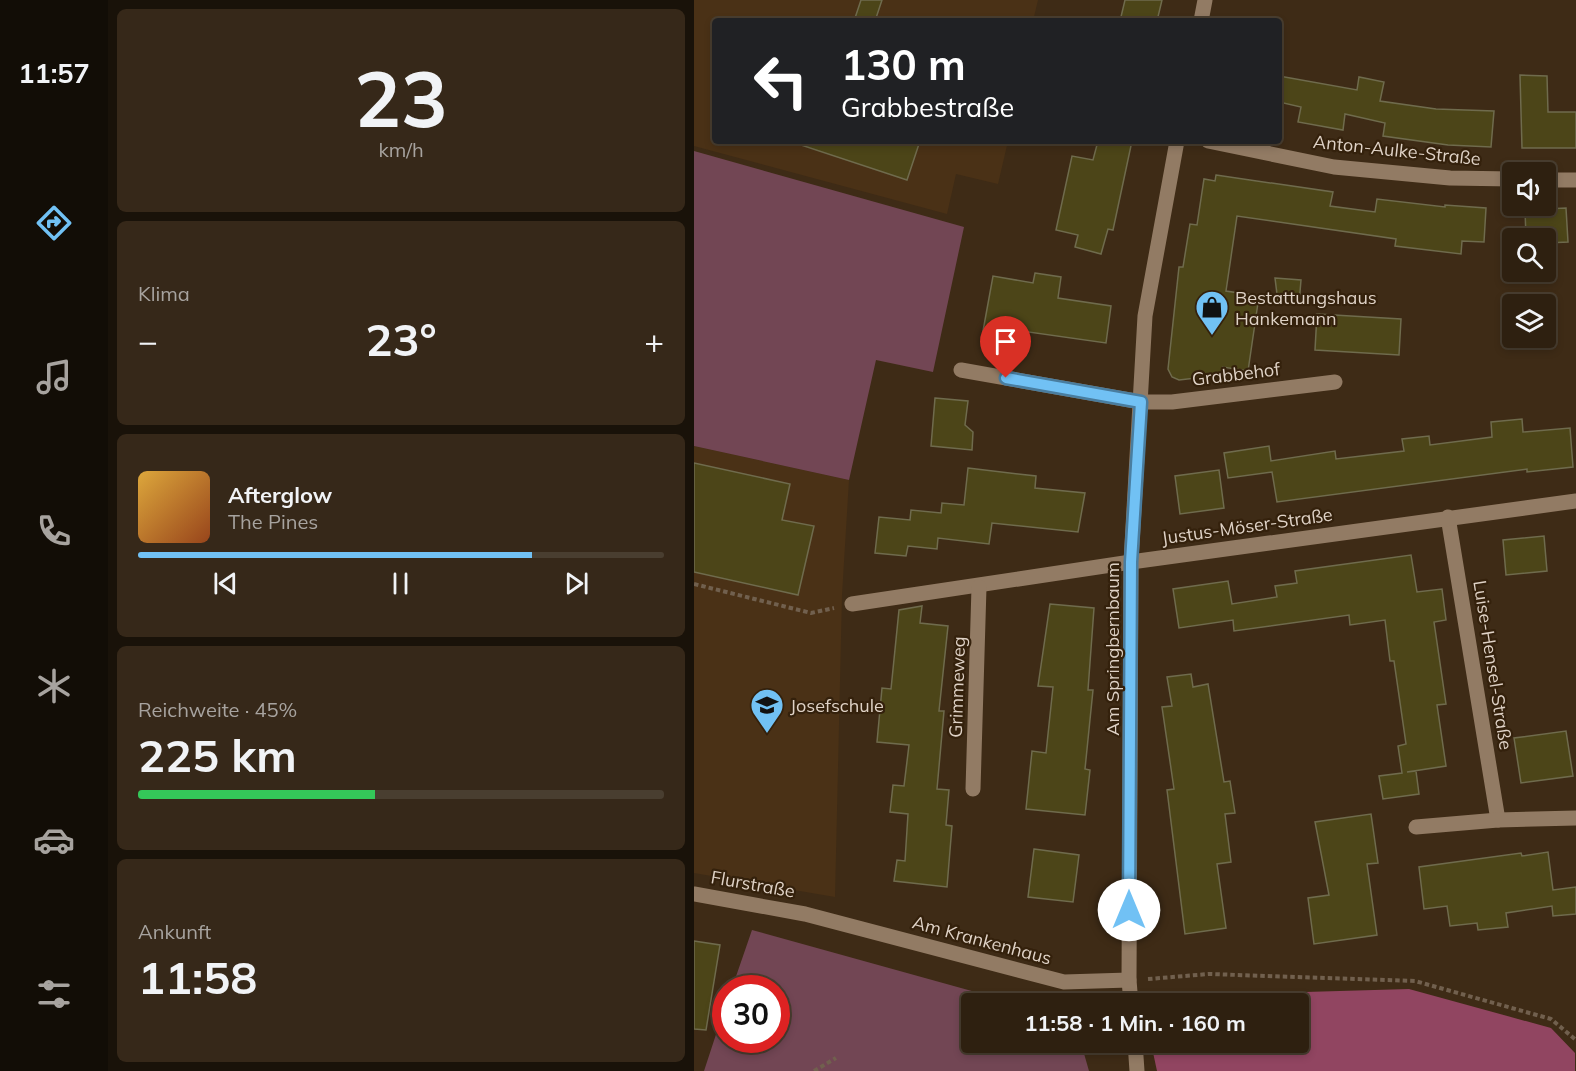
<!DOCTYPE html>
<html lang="de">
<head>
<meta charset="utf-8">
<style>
  body { margin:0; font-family:Mulish,sans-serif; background:#362819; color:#f1f3f6; height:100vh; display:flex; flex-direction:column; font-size:22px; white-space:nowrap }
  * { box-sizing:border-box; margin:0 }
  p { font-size:20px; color:#a7a39f }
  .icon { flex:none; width:33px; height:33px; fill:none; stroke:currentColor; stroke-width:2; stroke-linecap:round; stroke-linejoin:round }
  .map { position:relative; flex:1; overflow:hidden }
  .panel { display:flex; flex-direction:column; gap:9px; padding:9px; background:#191209; width:586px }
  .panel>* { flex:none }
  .guide { position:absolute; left:18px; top:18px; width:570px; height:126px; border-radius:6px; box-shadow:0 3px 9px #0003,0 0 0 2px #493e30; background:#202124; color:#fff; overflow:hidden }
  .controls { position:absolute; left:808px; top:162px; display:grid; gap:12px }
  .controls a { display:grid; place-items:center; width:54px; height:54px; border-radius:6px; background:#2e2010; box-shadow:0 3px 9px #0003,0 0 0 2px #493e30; font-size:30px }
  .speed { position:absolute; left:18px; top:975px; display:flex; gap:12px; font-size:30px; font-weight:700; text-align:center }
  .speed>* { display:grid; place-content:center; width:78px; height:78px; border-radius:50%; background:#2e2010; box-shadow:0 3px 9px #0003,0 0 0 2px #493e30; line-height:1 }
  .speed .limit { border:9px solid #d22; background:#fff; color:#111 }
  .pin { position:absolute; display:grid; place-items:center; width:51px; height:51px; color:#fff; margin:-62px -26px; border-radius:50% 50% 50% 0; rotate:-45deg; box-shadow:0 0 6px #0007 }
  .pin .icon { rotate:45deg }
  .me { position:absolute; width:66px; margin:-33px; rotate:0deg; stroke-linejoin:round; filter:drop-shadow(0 0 4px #0008) }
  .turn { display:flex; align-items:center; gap:21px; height:126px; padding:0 30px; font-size:27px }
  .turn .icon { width:78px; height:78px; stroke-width:2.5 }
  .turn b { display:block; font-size:42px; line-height:51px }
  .big { font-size:45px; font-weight:700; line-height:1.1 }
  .panel .widget { flex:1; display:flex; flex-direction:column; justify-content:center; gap:9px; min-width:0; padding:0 21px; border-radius:9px; background:#362819 }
  .panel .dial { align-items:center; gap:0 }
  .dial b { font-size:78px; line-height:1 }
  .song { display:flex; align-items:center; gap:18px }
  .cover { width:72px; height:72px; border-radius:9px; background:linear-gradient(135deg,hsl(40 70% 55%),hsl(20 70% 35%)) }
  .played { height:6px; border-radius:3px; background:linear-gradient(90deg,#71c1f4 75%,#493e30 75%) }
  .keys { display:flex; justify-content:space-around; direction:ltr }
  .heat { display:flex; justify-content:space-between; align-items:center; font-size:33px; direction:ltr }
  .charge { height:9px; border-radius:4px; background:linear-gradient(90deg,#34c759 45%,#493e30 0) }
  .trip { position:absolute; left:267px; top:993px; width:348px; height:60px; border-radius:6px; background:#2e2010; box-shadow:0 3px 9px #0003,0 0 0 2px #493e30; font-weight:700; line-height:60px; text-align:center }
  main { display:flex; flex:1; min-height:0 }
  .tab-bar { display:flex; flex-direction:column; width:108px; justify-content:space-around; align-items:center; background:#120d06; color:#a7a39f }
  .tab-bar .icon { width:42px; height:42px }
  .tab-bar .current { color:#71c1f4 }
  .tab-bar b { font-size:27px; color:#f1f3f6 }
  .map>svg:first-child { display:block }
  .built { fill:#4a3116 }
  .green { fill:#724654 }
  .forest { fill:#914561 }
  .building { fill:#4c4518; stroke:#6f6b4d; stroke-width:1.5 }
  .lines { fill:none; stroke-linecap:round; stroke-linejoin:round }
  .path { stroke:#71604e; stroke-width:4; stroke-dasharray:4.5 3; stroke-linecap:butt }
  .minor { stroke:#927b64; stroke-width:15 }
  .route-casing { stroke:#497d9f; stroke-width:15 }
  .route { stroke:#71c1f4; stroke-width:10 }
  .labels { text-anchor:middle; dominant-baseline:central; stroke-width:4.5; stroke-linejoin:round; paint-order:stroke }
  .street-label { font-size:18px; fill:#dfd2c6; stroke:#34210c }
  .poi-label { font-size:18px; fill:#dfd2c6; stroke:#34210c; text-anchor:start }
</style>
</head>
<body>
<main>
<nav class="tab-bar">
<b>11:57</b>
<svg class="icon current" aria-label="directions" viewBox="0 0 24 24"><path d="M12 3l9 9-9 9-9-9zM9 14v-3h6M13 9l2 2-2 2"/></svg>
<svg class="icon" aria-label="music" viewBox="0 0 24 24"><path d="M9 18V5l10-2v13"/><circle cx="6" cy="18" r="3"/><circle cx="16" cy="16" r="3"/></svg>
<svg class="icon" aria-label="phone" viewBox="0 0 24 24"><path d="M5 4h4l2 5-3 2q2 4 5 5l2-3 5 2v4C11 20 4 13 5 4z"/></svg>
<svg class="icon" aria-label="climate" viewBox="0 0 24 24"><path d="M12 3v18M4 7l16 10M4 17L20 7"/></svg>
<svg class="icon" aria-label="car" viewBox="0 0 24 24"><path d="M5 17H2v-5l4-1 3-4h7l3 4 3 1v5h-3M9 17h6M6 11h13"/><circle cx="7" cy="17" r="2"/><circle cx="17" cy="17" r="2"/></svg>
<svg class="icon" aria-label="filters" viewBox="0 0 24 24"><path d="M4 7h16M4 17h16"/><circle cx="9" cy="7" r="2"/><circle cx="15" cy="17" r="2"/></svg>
</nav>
<section class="panel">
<div class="widget dial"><b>23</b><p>km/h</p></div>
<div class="widget"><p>Klima</p>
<div class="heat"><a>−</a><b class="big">23°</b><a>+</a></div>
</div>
<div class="widget">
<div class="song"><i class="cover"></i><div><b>Afterglow</b><p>The Pines</p></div></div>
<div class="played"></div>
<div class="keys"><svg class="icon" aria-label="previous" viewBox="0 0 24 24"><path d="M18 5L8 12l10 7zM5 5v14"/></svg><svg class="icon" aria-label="pause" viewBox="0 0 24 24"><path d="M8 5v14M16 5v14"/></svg><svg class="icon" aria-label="next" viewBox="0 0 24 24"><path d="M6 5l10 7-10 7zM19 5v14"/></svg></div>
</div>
<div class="widget"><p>Reichweite · 45%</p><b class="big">225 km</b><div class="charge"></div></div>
<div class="widget"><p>Ankunft</p><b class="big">11:58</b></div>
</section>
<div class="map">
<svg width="882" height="1071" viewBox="0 0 882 1071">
  <rect width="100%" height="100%" fill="#3e2b16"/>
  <!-- built -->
  <g class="built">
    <path d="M0 0H344L339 21H21V141H314L304 184 262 174 253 214 0 146Z"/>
    <path d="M0 446 155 480 148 595 141 897 0 873Z"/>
  </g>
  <!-- green -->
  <g class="green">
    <path d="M0 151 270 227 239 372 182 360 155 480 0 446Z"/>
    <path d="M58 930 321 1003 278 1004V1042L387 1043 395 1071H10L31 1007 32 1040H82V988H38Z"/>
  </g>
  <!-- forest -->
  <path class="forest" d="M715 989 857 1028 881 1053V1071H463L457 1043 604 1042V1004L526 1003 545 994Z"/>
  <!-- building -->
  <g class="building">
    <path d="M167 0H188L181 21H160Z"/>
    <path d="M431 0H468L463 21H426Z"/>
    <path d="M826 75 853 76 854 112H882V148H828Z"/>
    <path d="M585 76 663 90 665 77 690 82 686 101 742 109 800 111 797 147 754 145 689 136 691 123 651 114 649 130 604 122 607 107 585 102Z"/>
    <path d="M107 141H226L213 180 107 145Z"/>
    <path d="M404 141H438L419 230 414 229 407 254 381 247 384 235 362 230 378 156 399 160Z"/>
    <path d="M522 175 639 192 636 206 681 212 683 199 751 207V205L792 208 790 242 768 241 767 254 701 246 702 239 543 216 532 291 565 296 554 371 529 367 528 375 485 380 478 377 474 369 485 267H489L496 224 503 225 510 179 521 181Z"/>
    <path d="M872 208 874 242 852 243V238H832L831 210Z"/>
    <path d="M341 273 367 277 364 298 417 306 412 343 328 331 327 337 289 331 299 276 339 283Z"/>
    <path d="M581 278 607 280 605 304 584 302Z"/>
    <path d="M623 314 707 319 705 355 621 350Z"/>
    <path d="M241 398 274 401 271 425 279 432 278 450 237 446Z"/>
    <path d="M828 419 829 432 876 428 879 467 833 472V469L583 502 578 472 534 478 530 453 575 446 577 461 641 451 642 459 710 451 708 439 735 436 736 445 798 437 797 422Z"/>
    <path d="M0 463 96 484 88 520 120 526 104 595 0 572Z"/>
    <path d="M274 468 342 476 341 488 391 493 384 532 298 523 295 544 244 538 243 549 214 546 212 556 181 553 185 517 216 520 217 510 247 513 248 503 270 505Z"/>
    <path d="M525 470 530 508 486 514 481 476Z"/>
    <path d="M850 536 853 571 812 575 809 540Z"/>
    <path d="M717 555 723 592 748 589 752 620 740 622 752 704 743 705 752 766 713 772 722 771 725 794 689 799 685 776 708 773 704 746 712 744 700 661H696L691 620 656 625 655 615 540 631 539 620 485 628 479 589 534 581 538 604 583 597 581 586 603 583 601 571Z"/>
    <path d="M356 604 400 608 394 690H399L391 769 396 770 391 815 332 809 338 751 352 753 359 687 344 686Z"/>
    <path d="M228 606 226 623 254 626 245 711H250L243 789 255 790 252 825 258 826 253 887 200 881 203 860 211 861 214 814 196 812 199 785 210 786 215 745 183 742 188 688 197 689 205 610Z"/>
    <path d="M497 674 499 687 514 684 530 782 536 781 541 813 531 814 537 862 523 864 532 928 491 934 473 790 480 789 468 707 478 706 473 677Z"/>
    <path d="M872 731 879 776 827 783 820 738Z"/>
    <path d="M677 814 684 863 673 864 683 935 620 944 614 898 635 895 621 822Z"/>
    <path d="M340 849 385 855 379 902 334 897Z"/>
    <path d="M854 852 859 890 882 887V914L859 916 858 906 812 913 814 927 784 930 783 923 756 926 753 906 730 909 725 867 827 853 828 856Z"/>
    <path d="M0 941 26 945 12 1030 0 1029Z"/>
  </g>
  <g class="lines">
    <!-- path -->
    <g class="path">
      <path d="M0 584 117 613 140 608"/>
      <path d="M454 979 515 974 721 981 857 1019 882 1040"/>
      <path d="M120 1071 142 1058"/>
    </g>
    <!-- minor -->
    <g class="minor">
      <path d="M507 21 511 0"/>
      <path d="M514 141 640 167 756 178 819 179"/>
      <path d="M852 180H882"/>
      <path d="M267 370 447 402H478L641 382"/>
      <path d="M754 517 804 820"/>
      <path d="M158 604 437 562 882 501"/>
      <path d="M279 789 285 587"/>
      <path d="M722 827 804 820 882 818"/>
      <path d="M0 894 111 914 370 982 435 980"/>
      <path d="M437 1004 435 980 437 562 451 316 483 141"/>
      <path d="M441 1042 443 1071"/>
    </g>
  </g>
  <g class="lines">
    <defs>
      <path id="route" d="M312 378 447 402 437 562 435 910"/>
    </defs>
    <!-- route casing -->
    <use href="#route" class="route-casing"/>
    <!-- route -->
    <use href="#route" class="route"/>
  </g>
  <!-- icons -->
  <defs>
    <symbol id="shop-pin" viewBox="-11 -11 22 30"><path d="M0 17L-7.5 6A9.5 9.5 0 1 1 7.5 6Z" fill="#71c1f4" stroke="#34210c"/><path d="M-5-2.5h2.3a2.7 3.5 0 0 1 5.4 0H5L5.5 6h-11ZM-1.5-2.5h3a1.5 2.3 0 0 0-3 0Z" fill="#111"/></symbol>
    <symbol id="school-pin" viewBox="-11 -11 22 30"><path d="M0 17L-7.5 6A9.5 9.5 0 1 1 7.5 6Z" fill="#71c1f4" stroke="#34210c"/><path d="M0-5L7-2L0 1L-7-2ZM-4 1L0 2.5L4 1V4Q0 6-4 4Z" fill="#111"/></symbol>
  </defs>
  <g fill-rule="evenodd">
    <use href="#shop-pin" x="499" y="288" width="38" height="52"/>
    <use href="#school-pin" x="54" y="686" width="38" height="52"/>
  </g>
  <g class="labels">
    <!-- street labels -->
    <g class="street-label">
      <text transform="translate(703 150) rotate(6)">Anton-Aulke-Straße</text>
      <text transform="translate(542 374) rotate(-7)">Grabbehof</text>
      <text transform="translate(553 526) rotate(-8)">Justus-Möser-Straße</text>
      <text transform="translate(418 649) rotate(-90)">Am Springbernbaum</text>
      <text transform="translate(799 665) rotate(81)">Luise-Hensel-Straße</text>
      <text transform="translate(263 687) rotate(-88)">Grimmeweg</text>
      <text transform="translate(59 884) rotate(10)">Flurstraße</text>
      <text transform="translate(288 940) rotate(15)">Am Krankenhaus</text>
    </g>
    <!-- poi labels -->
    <g class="poi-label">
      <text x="541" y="297">Bestattungshaus<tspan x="541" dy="21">Hankemann</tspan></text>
      <text x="96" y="705">Josefschule</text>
    </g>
  </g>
</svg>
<div class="controls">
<a><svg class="icon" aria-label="sound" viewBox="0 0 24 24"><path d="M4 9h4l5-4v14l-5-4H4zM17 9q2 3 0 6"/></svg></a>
<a><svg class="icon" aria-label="search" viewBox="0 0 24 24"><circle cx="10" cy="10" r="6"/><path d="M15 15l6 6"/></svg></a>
<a><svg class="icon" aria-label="layers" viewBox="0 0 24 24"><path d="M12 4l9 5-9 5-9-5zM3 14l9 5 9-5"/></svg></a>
</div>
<div class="speed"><div class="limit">30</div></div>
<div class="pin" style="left:312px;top:378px;background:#d93025"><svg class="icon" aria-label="arrive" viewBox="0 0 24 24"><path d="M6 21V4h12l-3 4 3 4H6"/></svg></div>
<svg class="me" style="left:435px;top:910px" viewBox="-20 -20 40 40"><circle r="19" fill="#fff"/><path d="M0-13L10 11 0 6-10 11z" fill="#71c1f4"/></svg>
<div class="trip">11:58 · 1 Min. · 160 m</div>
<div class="guide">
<div class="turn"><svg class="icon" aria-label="left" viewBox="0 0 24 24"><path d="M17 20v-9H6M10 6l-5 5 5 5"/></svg><div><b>130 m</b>Grabbestraße</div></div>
</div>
</div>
</main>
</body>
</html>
